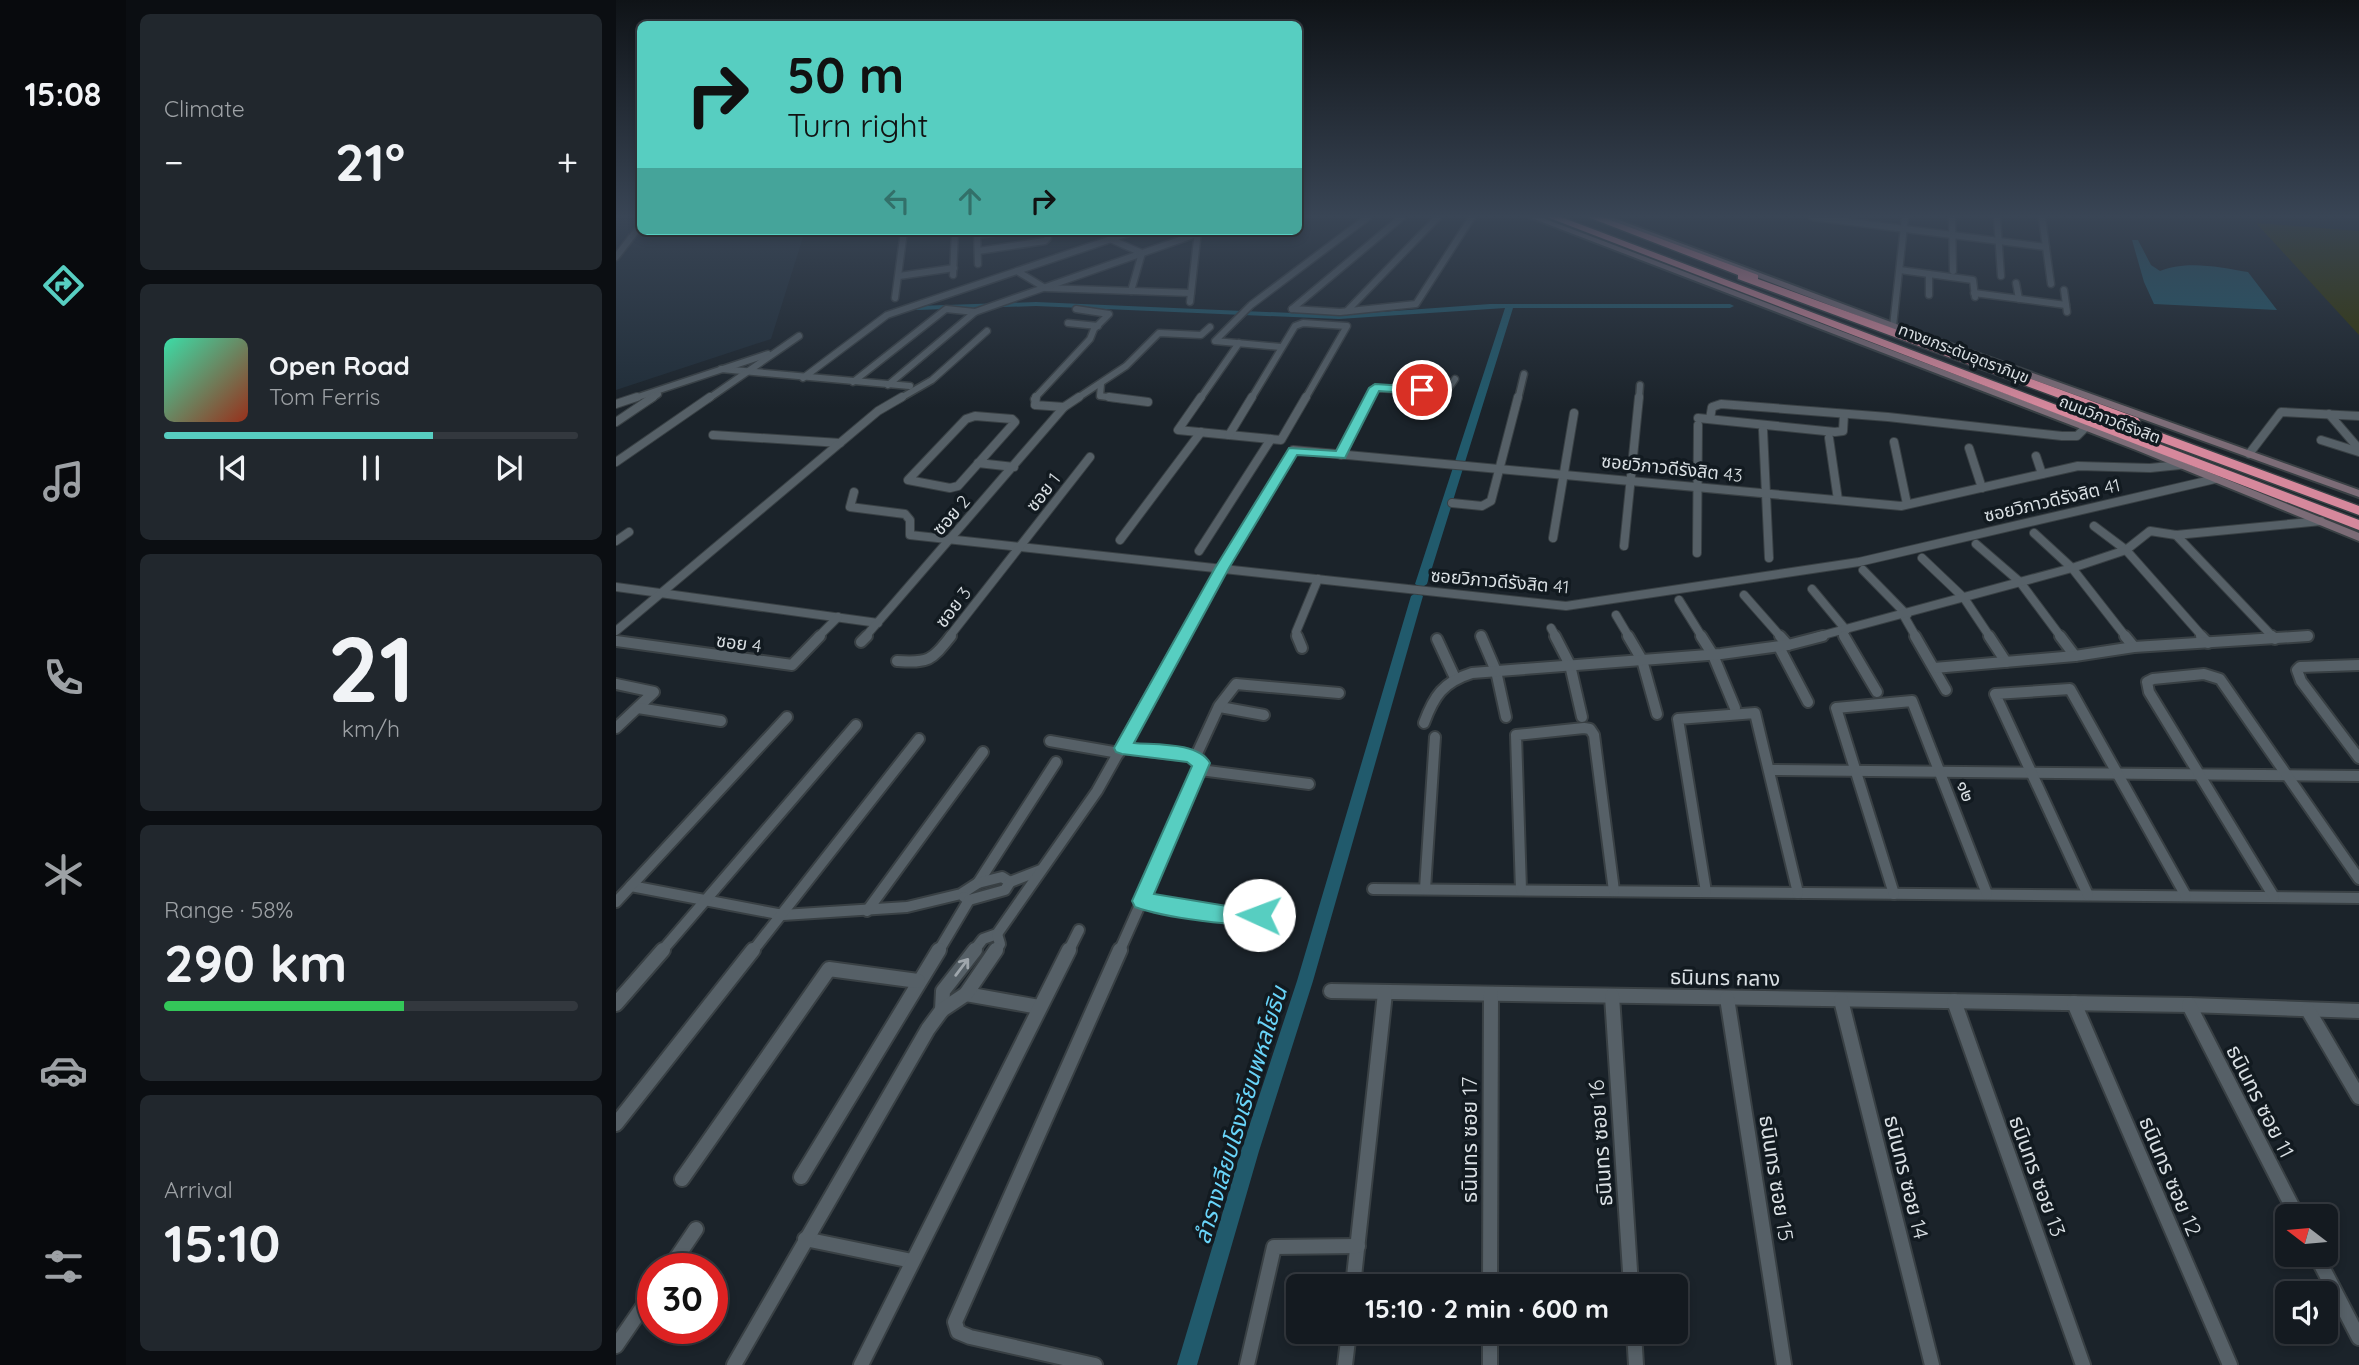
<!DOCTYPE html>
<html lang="en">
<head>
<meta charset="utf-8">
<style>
  body { margin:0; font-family:Quicksand,"Noto Sans Thai",sans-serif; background:#21272d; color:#f1f3f6; height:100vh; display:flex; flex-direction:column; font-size:26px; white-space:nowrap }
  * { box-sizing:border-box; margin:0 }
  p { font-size:23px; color:#9da1a5 }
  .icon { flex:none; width:38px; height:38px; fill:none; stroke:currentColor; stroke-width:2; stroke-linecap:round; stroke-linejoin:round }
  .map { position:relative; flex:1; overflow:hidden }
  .panel { display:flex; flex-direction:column; gap:14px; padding:14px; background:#0b0e12; width:490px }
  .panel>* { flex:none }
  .guide { position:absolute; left:21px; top:21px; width:665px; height:214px; border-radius:10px; box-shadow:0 4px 10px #0003,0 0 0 2px #33383e; background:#57cec1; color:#111; overflow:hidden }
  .needle { width:46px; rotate:286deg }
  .controls { position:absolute; left:1659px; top:1204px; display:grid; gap:14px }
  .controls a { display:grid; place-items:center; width:63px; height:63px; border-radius:10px; background:#141a20; box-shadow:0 4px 10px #0003,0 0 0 2px #33383e; font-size:35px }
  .speed { position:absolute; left:21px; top:1253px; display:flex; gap:14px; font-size:35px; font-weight:700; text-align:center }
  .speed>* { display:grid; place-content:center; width:91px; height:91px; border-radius:50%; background:#141a20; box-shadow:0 4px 10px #0003,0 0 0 2px #33383e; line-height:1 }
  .speed .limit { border:10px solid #d22; background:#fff; color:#111 }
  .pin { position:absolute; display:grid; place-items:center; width:60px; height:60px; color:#fff; margin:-30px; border:4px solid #fff; border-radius:50%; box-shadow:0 2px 7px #0007 }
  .me { position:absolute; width:77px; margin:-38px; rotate:272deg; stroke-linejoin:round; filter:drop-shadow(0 0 5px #0008) }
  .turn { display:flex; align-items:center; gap:24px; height:147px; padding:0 35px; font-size:32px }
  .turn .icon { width:91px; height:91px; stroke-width:2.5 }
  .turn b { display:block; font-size:49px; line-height:60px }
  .lanes { display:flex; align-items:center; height:66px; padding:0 35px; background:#0003; justify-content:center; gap:35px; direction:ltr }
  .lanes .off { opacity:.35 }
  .big { font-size:52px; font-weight:700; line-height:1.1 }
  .panel .widget { flex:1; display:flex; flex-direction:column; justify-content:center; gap:10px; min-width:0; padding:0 24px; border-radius:10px; background:#21272d }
  .panel .dial { align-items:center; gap:0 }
  .dial b { font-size:91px; line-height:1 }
  .song { display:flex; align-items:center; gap:21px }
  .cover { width:84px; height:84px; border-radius:10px; background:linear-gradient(135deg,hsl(160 70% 55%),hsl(10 70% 35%)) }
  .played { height:7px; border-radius:4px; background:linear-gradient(90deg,#57cec1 65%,#33383e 65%) }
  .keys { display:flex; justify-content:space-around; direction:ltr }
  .heat { display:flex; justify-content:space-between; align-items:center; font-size:38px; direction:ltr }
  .charge { height:10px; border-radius:5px; background:linear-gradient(90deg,#34c759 58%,#33383e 0) }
  .trip { position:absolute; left:670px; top:1274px; width:402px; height:70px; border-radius:10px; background:#141a20; box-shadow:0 4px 10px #0003,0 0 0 2px #33383e; font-weight:700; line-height:70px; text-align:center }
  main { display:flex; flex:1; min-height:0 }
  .tabs { display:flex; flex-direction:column; width:126px; justify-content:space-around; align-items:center; background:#080a0d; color:#9da1a5 }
  .tabs .icon { width:49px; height:49px }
  .tabs .active { color:#57cec1 }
  .tabs b { font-size:32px; color:#f1f3f6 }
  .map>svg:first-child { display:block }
  .built { fill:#202d38 }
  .green { fill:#343500 }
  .water { fill:#215a6c }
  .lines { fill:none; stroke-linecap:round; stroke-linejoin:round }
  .canal { fill:#215a6c; fill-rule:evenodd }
  .street-far3-casing { stroke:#394044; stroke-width:9 }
  .street-far2-casing { stroke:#394044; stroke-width:10 }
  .street-far1-casing { stroke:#394044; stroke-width:14 }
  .street-casing { stroke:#394044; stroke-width:18 }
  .secondary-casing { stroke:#394044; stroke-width:4 }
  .highway-casing { stroke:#394044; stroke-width:3 }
  .street-far3 { stroke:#566067; stroke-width:6 }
  .street-far2 { stroke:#566067; stroke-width:8 }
  .street-far1 { stroke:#566067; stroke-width:10 }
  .street { stroke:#566067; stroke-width:14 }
  .secondary { fill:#7c6c77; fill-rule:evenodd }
  .highway { fill:#d6889c; fill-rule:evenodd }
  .oneway { stroke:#9fa6ac }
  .route { fill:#57cec1; stroke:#39867d; stroke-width:2 }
  .labels { text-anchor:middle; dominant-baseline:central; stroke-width:7; stroke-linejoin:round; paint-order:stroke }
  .far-street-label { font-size:16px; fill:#dae0e4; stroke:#121a20 }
  .street-label { font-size:18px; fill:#dae0e4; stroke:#121a20 }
  .near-street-label { font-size:21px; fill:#dae0e4; stroke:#121a20 }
  .near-water-label { font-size:23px; font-style:italic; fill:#69d4f9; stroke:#121a20 }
</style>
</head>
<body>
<main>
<nav class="tabs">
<b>15:08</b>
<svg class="icon active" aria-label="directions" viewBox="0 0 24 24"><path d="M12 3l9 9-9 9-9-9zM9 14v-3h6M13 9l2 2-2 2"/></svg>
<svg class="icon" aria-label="music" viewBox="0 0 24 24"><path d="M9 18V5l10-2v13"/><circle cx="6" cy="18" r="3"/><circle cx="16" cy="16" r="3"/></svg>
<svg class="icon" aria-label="phone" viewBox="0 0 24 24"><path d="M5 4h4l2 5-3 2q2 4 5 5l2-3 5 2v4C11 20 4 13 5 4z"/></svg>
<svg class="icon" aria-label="climate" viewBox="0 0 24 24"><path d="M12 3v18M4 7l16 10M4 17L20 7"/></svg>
<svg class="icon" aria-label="car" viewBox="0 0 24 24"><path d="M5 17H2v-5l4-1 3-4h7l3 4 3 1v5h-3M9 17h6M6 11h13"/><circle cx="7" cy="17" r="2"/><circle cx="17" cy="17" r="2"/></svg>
<svg class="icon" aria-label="filters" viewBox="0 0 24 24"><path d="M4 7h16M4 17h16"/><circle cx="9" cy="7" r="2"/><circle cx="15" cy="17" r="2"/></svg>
</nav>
<section class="panel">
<div class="widget"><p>Climate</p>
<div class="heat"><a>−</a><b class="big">21°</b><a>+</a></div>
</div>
<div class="widget">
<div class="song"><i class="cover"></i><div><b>Open Road</b><p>Tom Ferris</p></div></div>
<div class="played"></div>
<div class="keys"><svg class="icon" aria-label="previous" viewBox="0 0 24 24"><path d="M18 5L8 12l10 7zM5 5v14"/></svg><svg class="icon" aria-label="pause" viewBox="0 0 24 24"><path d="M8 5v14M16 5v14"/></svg><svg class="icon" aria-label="next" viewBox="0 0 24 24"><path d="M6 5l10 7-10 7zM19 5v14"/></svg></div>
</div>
<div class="widget dial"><b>21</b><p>km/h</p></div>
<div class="widget"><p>Range · 58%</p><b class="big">290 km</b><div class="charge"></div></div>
<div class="widget"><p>Arrival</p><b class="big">15:10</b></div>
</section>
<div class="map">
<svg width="1743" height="1365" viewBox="0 0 1743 1365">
  <rect width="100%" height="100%" fill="#1b232a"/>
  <!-- built -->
  <path class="built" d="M0 217H24V231H189L155 339 0 390Z"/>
  <!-- green -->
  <path class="green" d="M1640 223 1743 231V335Z"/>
  <!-- water -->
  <path class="water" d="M1516 240H1522L1535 265 1544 271C1572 260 1603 267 1632 272L1661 310 1538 304 1528 282Z"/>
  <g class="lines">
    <!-- canal -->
    <g class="canal">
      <path d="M420 302 723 315 874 304H1114L1118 306 1114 308H897L811 584 805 588 799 584 889 308 723 319 420 306 301 310 297 308 301 306Z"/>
      <path d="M801 592 807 596 697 981 643 1151 581 1365H561L625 1151 681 981 795 596Z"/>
    </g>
    <defs>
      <g id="street-far3">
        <path d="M1196 217 1430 247"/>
        <path d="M1336 217 1337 271"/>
        <path d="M1381 217 1385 276"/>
        <path d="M1426 218 1435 284"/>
        <path d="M361 231 362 264"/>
        <path d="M361 235 390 231"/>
        <path d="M494 239 526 253 515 291"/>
        <path d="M362 251 429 241 432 238 431 231"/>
        <path d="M0 257 24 226"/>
        <path d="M1284 270 1357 280 1359 297"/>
        <path d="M401 271 429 288 575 293"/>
        <path d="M1313 274V295"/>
        <path d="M337 275 339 231"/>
        <path d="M283 276 338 268"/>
        <path d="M1400 283 1403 299"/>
        <path d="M1448 290 1451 312"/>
        <path d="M1358 293 1450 305"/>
        <path d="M279 298 288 231"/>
        <path d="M574 302 582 231"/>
        <path d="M676 309 724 312 800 304 856 217"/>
        <path d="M676 309 786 217"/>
        <path d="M731 311 822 217"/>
        <path d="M452 323 482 326"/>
        <path d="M1277 326 1289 217"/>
        <path d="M665 347 599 341 635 305 752 217"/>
        <path d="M105 369 294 386"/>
        <path d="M187 378 271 315 519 231"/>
        <path d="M237 382 330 309 359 312"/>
        <path d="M485 384 484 396 507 399"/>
        <path d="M272 385 359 312 589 231"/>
        <path d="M16 399 152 354"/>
        <path d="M35 399 42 394"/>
        <path d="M92 399 183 336"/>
        <path d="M283 399 316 380 371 331"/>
        <path d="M418 399 474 339 478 329 493 314 460 309"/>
        <path d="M460 399 510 366 543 333 585 335 594 327"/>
        <path d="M584 399 623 343"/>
        <path d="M635 399 679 326 687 323 731 326 689 399"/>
        <path d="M753 399 759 388 830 392 839 379"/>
        <path d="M902 399 908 374"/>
        <path d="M1023 399 1024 385"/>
      </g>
      <g id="street-far2">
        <path d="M420 397 419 405 448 407 463 397"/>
        <path d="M493 397 532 402"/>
        <path d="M585 397 562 430 613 435"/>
        <path d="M0 404 21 397"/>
        <path d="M1713 414 1743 449"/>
        <path d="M359 416 396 419 399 422 342 486 334 488 292 480 350 419Z"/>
        <path d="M1082 418 1219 432 1227 431 1228 414"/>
        <path d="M1094 419 1096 407 1105 404 1272 417 1446 436H1461L1469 428"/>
        <path d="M0 422 37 397"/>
        <path d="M1147 430 1153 558"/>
        <path d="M97 435 224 443"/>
        <path d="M613 435 665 440 690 397"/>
        <path d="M613 435 636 397"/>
        <path d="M1213 438 1222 500"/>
        <path d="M1705 440 1743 452"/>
        <path d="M1278 442 1291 504"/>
        <path d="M1353 448 1366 488"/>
        <path d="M1633 454 1665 412 1743 416"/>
        <path d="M725 455 754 397"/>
        <path d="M1420 456 1426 474"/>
        <path d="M0 462 94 397"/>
        <path d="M362 463 398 467"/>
        <path d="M238 492 234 507 289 514 294 520V535L950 606 1243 562 1599 479"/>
        <path d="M836 503 866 506 875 501 902 397"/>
        <path d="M1478 526 1510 550 1587 637"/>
        <path d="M1418 533 1456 568 1510 637"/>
        <path d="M1560 535 1657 637"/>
        <path d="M937 538 958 413"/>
        <path d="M504 540 585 432"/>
        <path d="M0 541 13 532"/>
        <path d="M1360 544 1404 582 1445 637"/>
        <path d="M1008 546 1023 397"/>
        <path d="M583 551 655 439"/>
        <path d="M1081 553 1082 425"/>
        <path d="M1306 558 1348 598 1374 637"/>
        <path d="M1247 570 1291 615"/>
        <path d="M0 587 262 623"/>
        <path d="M1196 589 1230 630"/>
        <path d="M1128 595 1165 637"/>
        <path d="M1063 600 1086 637"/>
        <path d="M1000 615 1013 637"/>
        <path d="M1288 616 1300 637"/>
        <path d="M935 628 940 637"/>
        <path d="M0 631 262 411 286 397"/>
        <path d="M1225 631 1229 637"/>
        <path d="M202 637 222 617"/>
        <path d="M249 637 448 407"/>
        <path d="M333 637 474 457"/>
        <path d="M567 637 677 450 1285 506 1462 466 1534 468 1564 465"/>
        <path d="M682 637 680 632 702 579"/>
        <path d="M1200 637 1456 568 1510 550 1534 531 1560 535 1705 521"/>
        <path d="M1671 637 1692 636"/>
      </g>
      <g id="street-far1">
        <path d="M681 636 686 648"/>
        <path d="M865 636 880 671 890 717"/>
        <path d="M939 636 954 665 966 717"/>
        <path d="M1012 636 1026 660 1041 714"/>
        <path d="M1085 636 1097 655 1119 708"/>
        <path d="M1164 636 1172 645"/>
        <path d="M1228 636 1261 692"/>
        <path d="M1299 636 1330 690"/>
        <path d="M1373 636 1390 662"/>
        <path d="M1444 636 1459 656"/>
        <path d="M1509 636 1518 647"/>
        <path d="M1585 636 1592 643"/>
        <path d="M1656 636 1659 639"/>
        <path d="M821 639 839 678"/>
        <path d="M0 641 176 665 204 636"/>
        <path d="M245 642 251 636"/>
        <path d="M1163 647 1192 702"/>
        <path d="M281 661C313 663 315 661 335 636"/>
        <path d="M1743 665 1684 667 1681 670 1685 681 1743 758"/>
        <path d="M1318 668 1459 656 1518 647 1692 636"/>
        <path d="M0 684 38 692 0 728"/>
        <path d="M604 707 648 715"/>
        <path d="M22 708 105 721"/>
        <path d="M808 723C818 696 827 682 856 673L1105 654 1172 645 1207 636"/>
        <path d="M434 741 503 753"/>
        <path d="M579 758 603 706 620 684 723 693"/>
        <path d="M584 770 693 784"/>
        <path d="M1153 770 1743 776"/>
        <path d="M362 883 440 762"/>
        <path d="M15 886 167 915 291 907 345 894 362 883 386 877 394 882"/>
        <path d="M757 889 1743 898"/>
        <path d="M809 889 819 737"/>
        <path d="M905 890 900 735 968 728 974 729 978 735 998 891"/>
        <path d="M1090 892 1062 719 1139 713 1182 893"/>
        <path d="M1278 894 1220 708 1296 701 1371 894"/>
        <path d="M1472 895 1379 694 1454 689 1570 896"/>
        <path d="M348 897 353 900 389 890 394 882 425 870"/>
        <path d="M1658 897 1533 692 1531 682 1537 679 1588 674 1604 679 1743 879"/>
        <path d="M526 901 623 916 643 915"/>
        <path d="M0 902 171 717"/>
        <path d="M251 911 367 752"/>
        <path d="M45 952 240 725"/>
        <path d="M136 952 303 739"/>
        <path d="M322 952 353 900"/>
        <path d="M357 952 367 939 381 934 481 791 568 636"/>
        <path d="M379 952 384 944 381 934"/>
        <path d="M452 952 463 930"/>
        <path d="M503 952 584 770V760L575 756 506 748"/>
      </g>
      <g id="street">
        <path d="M715 991 1573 1005 1743 1011"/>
        <path d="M350 994 423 1007"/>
        <path d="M996 996 1015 1286"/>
        <path d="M1111 998 1168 1365"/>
        <path d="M1225 1000 1316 1365"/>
        <path d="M1338 1001 1467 1365"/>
        <path d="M1458 1003 1614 1365"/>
        <path d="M0 1004 47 950"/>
        <path d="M1573 1005 1681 1216"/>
        <path d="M326 1010 327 991 359 950"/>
        <path d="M1692 1010 1743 1097"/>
        <path d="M0 1124 137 950"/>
        <path d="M185 1177 323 950"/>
        <path d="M66 1179 213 969 302 981"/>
        <path d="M189 1239 296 1261"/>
        <path d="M1700 1255 1743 1338"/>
        <path d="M53 1269 80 1229"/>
        <path d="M737 1286 769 993"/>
        <path d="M874 1286 875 994"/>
        <path d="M874 1332V1365"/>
        <path d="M1018 1332 1020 1365"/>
        <path d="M0 1346 37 1292"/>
        <path d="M118 1365 312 1029 326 1010 350 994 380 950"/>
        <path d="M245 1365 453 950"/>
        <path d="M479 1365 354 1337 342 1332 339 1322 504 950"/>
        <path d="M631 1365 658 1247 742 1246"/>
        <path d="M729 1365 733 1332"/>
      </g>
      <g id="secondary">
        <path d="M913 217H924L1528 446 1743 533V541L1520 450Z"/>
        <path d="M984 217H995L1280 324 1743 490V497L1274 328Z"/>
      </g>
      <g id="highway">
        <path d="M931 217H945L1743 520V530Z"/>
        <path d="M972 217H986L1142 275V279L1522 418 1524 421 1521 424 1743 506V515L1499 425 1497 422 1500 419 1122 279V275Z"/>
      </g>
    </defs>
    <!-- street-far3 casing -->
    <use href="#street-far3" class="street-far3-casing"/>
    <!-- street-far2 casing -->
    <use href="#street-far2" class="street-far2-casing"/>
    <!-- street-far1 casing -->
    <use href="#street-far1" class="street-far1-casing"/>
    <!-- street casing -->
    <use href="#street" class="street-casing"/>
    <!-- secondary casing -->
    <use href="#secondary" class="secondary-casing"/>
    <!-- highway casing -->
    <use href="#highway" class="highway-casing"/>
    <!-- street-far3 -->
    <use href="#street-far3" class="street-far3"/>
    <!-- street-far2 -->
    <use href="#street-far2" class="street-far2"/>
    <!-- street-far1 -->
    <use href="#street-far1" class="street-far1"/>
    <!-- street -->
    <use href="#street" class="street"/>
    <!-- secondary -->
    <use href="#secondary" class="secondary"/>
    <!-- highway -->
    <use href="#highway" class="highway"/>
  </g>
  <!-- one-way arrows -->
  <defs><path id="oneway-shaft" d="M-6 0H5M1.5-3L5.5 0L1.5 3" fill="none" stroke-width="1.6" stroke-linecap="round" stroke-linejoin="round" transform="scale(1.75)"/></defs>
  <use class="oneway" href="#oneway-shaft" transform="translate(346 967) rotate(-53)"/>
  <!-- sky -->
  <linearGradient id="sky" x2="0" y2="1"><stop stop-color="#0f1317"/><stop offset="0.53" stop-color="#394555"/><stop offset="1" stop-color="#394555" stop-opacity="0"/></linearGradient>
  <rect width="1743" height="408" fill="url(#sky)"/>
  <!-- route -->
  <path class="route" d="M759 384 806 387 812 390 806 394 763 391 729 458 681 455 613 568 518 743C540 745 582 742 594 763L538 894 623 908 643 906 650 909 653 915 650 921C627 930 543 916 519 907L516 901 576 766 571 762 506 754 500 752 498 748 599 568 673 448 720 451 753 388Z"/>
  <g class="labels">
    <!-- far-street labels -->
    <g class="far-street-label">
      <text transform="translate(1348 353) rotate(21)">ทางยกระดับอุตราภิมุข</text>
      <text transform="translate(1494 419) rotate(21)">ถนนวิภาวดีรังสิต</text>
    </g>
    <!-- street labels -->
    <g class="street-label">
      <text transform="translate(1056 468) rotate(6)">ซอยวิภาวดีรังสิต 43</text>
      <text transform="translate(427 492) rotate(-52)">ซอย 1</text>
      <text transform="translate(1436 500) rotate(-13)">ซอยวิภาวดีรังสิต 41</text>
      <text transform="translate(335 515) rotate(-49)">ซอย 2</text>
      <text transform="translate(884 581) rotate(5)">ซอยวิภาวดีรังสิต 41</text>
      <text transform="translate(337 607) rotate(-52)">ซอย 3</text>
      <text transform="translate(123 643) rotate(8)">ซอย 4</text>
      <text transform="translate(1350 791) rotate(69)">๑๒</text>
    </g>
    <!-- near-street labels -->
    <g class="near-street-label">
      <text transform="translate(1109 977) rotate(1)">ธนินทร กลาง</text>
      <text transform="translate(1645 1101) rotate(63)">ธนินทร ซอย 11</text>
      <text transform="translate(853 1140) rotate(-90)">ธนินทร ซอย 17</text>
      <text transform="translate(984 1143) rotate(-94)">ธนินทร ซอย 16</text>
      <text transform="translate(1422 1176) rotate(70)">ธนินทร ซอย 13</text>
      <text transform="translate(1555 1176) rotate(67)">ธนินทร ซอย 12</text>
      <text transform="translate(1291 1177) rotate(76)">ธนินทร ซอย 14</text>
      <text transform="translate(1161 1178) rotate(81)">ธนินทร ซอย 15</text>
    </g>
    <!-- near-water labels -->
    <g class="near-water-label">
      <text transform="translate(624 1115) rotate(-73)">ลำรางเลียบโรงเรียนพหลโยธิน</text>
    </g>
  </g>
</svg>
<div class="controls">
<a><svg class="needle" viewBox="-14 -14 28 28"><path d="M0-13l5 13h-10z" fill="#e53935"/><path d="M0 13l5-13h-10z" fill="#9da1a5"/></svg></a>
<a><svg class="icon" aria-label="sound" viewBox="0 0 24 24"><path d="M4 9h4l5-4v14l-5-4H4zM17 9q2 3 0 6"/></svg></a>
</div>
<div class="speed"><div class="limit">30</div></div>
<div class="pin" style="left:806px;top:390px;background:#d93025"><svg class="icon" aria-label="arrive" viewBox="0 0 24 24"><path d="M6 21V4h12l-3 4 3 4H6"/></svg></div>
<svg class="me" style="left:643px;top:915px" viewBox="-20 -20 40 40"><circle r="19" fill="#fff"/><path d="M0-13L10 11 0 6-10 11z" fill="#57cec1"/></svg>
<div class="trip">15:10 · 2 min · 600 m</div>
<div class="guide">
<div class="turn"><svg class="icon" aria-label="right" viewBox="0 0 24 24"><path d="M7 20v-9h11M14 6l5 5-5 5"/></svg><div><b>50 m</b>Turn right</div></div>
<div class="lanes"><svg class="icon off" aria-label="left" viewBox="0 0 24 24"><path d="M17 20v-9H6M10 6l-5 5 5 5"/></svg><svg class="icon off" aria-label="ahead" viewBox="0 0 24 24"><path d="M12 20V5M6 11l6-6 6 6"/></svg><svg class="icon" aria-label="right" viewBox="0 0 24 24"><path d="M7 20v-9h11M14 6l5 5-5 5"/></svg></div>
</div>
</div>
</main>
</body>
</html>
